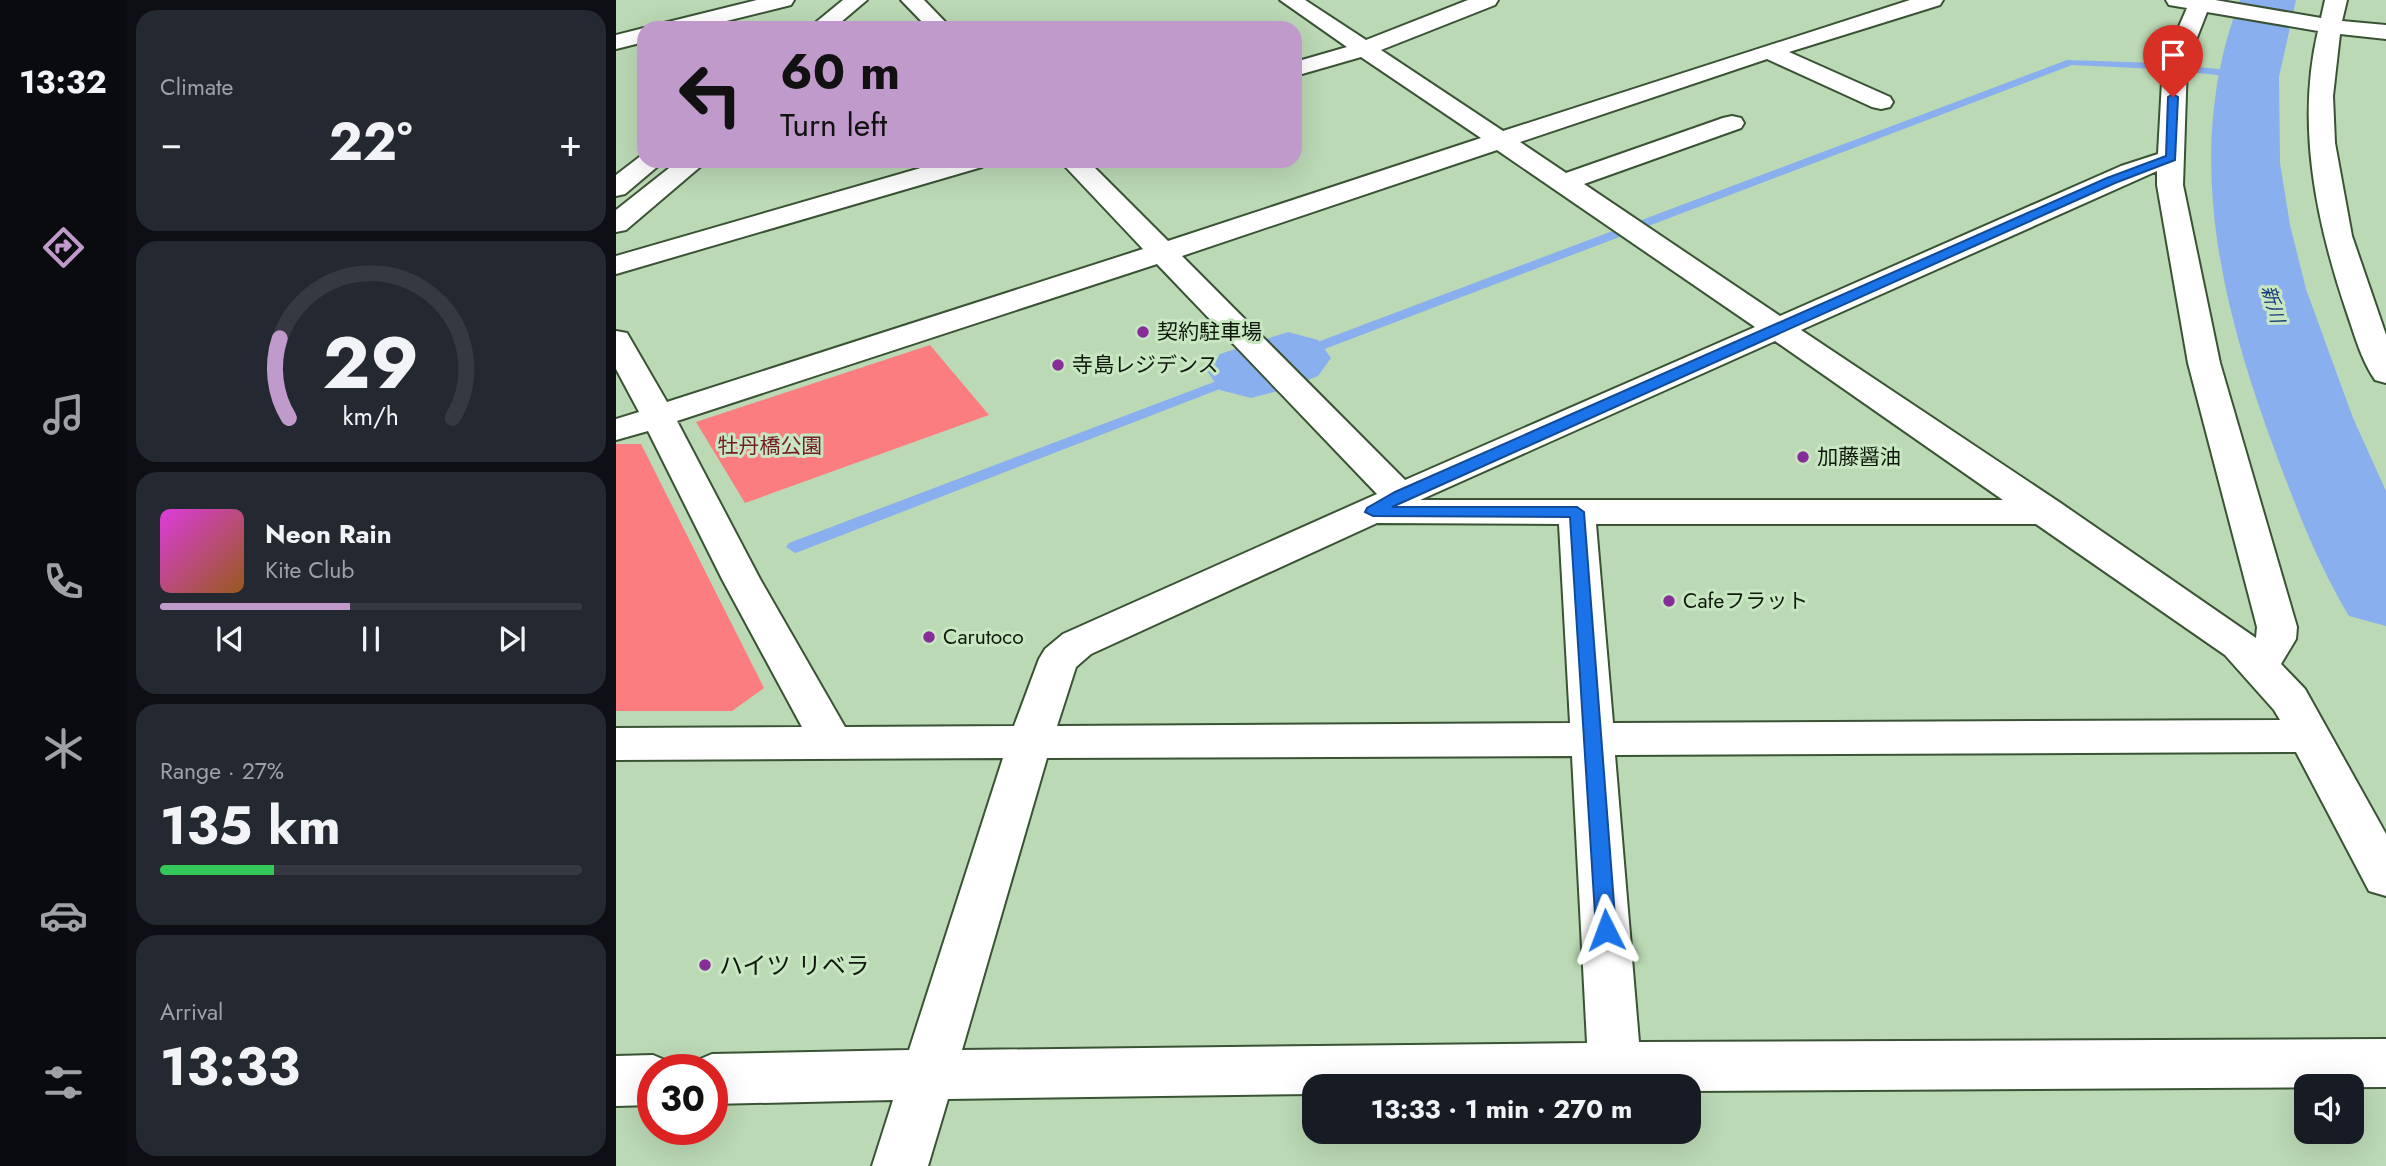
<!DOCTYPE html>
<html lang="en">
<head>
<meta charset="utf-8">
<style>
  body { margin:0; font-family:Jost,"Noto Sans JP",sans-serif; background:#242831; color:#f1f3f6; height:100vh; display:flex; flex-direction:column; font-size:26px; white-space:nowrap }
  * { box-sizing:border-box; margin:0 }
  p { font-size:23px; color:#9ea1a6 }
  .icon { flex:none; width:38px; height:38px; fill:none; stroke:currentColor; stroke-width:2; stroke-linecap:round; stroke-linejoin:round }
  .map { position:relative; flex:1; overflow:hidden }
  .side { display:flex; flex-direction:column; gap:10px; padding:10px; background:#0d0f14; width:490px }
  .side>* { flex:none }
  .guide { position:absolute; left:21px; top:21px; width:665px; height:147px; border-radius:21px; box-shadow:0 7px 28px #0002; background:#c19acc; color:#111; overflow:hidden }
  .fabs { position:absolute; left:1678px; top:1074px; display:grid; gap:14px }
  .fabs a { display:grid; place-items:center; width:70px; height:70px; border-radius:14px; background:#171b24; box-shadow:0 7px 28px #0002; font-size:35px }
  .speed { position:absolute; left:21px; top:1054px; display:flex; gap:14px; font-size:35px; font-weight:700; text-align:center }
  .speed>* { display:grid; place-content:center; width:91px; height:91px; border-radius:50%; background:#171b24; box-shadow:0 7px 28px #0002; line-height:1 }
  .speed .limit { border:10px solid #d22; background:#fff; color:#111 }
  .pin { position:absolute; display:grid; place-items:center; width:60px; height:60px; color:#fff; margin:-72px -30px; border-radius:50% 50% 50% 0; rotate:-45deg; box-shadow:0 0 7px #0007 }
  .pin .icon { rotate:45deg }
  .me { position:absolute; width:77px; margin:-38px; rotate:357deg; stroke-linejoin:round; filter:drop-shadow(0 0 5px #0008) }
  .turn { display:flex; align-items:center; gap:24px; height:147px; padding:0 28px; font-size:32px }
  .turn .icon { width:91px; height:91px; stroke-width:2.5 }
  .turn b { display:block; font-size:49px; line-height:60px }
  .big { font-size:52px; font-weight:700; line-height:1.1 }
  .side .widget { flex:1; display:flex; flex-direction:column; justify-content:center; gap:10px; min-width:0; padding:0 24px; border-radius:21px; background:#242831 }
  .side .dial { align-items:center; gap:0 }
  .dial svg { height:182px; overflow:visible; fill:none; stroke:#363941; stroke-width:7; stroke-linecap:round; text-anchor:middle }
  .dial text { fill:#f1f3f6; stroke:none }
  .song { display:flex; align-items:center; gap:21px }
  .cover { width:84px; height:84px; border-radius:10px; background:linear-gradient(135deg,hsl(300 70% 55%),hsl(30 70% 35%)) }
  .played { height:7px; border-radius:4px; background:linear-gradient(90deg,#c19acc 45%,#363941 45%) }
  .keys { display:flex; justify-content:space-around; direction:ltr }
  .heat { display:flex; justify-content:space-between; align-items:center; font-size:38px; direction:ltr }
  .charge { height:10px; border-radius:5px; background:linear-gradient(90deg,#34c759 27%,#363941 0) }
  .trip { position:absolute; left:686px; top:1074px; width:399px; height:70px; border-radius:21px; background:#171b24; box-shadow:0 7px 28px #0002; font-weight:700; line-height:70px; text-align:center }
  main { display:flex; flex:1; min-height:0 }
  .tabs { display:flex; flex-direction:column; width:126px; justify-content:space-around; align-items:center; background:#090b0e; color:#9ea1a6 }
  .tabs .icon { width:49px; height:49px }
  .tabs .selected { color:#c19acc }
  .tabs b { font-size:32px; color:#f1f3f6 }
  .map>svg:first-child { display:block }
  .green { fill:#fc7d7f }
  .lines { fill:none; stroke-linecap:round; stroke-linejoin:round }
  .stream { fill:#89afee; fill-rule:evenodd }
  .river { fill:#89afee; fill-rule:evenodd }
  .minor-casing { stroke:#395334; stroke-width:4 }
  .minor { fill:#fff; fill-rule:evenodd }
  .route { fill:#1a73e8; stroke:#114b97; stroke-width:2 }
  .poi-dot { fill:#872d99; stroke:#c8e6c2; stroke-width:2.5 }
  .labels { text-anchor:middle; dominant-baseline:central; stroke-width:6; stroke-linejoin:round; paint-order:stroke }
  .far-water-label { font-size:19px; font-style:italic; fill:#153b7d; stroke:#c8e6c2 }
  .poi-label { font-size:21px; fill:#0e190c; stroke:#c8e6c2; text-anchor:start }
  .park-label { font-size:21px; fill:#731d24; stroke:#c8e6c2 }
  .near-poi-label { font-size:24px; fill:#0e190c; stroke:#c8e6c2; text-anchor:start }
</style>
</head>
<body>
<main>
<nav class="tabs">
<b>13:32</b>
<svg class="icon selected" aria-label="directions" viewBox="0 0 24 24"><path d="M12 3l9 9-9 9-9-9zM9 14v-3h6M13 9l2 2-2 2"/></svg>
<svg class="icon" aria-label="music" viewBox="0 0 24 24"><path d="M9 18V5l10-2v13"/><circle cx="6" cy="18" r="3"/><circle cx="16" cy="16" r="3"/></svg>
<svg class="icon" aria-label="phone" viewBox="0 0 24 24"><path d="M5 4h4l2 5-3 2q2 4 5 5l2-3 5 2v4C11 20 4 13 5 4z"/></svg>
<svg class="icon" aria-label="climate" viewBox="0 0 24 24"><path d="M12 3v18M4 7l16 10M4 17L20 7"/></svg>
<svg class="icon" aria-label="car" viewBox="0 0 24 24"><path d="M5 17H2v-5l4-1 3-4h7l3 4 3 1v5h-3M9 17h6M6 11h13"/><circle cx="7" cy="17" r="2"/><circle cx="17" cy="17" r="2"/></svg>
<svg class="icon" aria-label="filters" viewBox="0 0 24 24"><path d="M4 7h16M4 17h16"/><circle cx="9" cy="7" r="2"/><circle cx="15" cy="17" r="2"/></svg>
</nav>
<section class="side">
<div class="widget"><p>Climate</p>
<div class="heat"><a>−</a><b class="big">22°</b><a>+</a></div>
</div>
<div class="widget dial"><svg viewBox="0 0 100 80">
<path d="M14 69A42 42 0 1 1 86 69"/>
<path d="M14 69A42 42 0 0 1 10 34" stroke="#c19acc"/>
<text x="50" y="56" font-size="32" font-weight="700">29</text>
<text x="50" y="72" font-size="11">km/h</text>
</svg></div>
<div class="widget">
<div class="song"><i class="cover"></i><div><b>Neon Rain</b><p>Kite Club</p></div></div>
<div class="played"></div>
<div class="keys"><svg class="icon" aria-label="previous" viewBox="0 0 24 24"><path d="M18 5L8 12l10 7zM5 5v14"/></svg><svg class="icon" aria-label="pause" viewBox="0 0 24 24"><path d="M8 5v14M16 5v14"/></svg><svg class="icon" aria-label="next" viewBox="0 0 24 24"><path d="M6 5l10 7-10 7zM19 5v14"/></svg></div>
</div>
<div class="widget"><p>Range · 27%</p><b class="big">135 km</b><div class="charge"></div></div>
<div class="widget"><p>Arrival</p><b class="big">13:33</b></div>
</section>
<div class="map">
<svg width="1770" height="1166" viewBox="0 0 1770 1166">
  <rect width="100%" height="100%" fill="#bbd9b5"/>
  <!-- green -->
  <g class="green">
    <path d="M314 345 373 415 129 503 80 422Z"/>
    <path d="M0 444H25L148 688 116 711H0Z"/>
  </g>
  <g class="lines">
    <!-- stream -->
    <g class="stream">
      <path d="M1451 60 1541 63 1632 72 1637 75 1632 78 1541 69 1456 65 677 361H667L665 358 667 355Z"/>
      <path d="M635 368 642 372 640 375 185 551 179 553 170 547 173 543Z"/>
    </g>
    <!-- river -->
    <g class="river">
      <path d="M1624 0H1680L1663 77 1664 163 1674 225 1690 289 1737 418 1770 491V626L1733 616C1702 565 1680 507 1659 451 1605 306 1566 150 1624 0Z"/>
      <path d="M672 332 702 340 715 358 702 376 666 390 635 398 604 390 592 372 604 354Z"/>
    </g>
    <defs>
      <g id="minor">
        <path d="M141 0H178L175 5 82 28H45L48 23Z"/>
        <path d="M227 0H251L218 28H193Z"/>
        <path d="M285 0H308L335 28H312Z"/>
        <path d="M664 0H689L750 40 852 0H882L879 5 765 50 887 131 1294 0H1327L1324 5 1173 52 1274 97 1277 102 1274 107 1265 109 1256 107 1151 59 904 142 950 173 1107 118 1116 116 1125 118 1128 123 1125 128 968 184 1164 316 1505 166 1542 154 1547 63 1571 8 1553 5 1550 0H1599L1705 18 1709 0H1731L1726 21 1770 25V39L1724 34 1717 96 1719 143 1736 236 1770 335V383L1759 380C1745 360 1738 333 1730 310 1700 221 1680 124 1702 31L1591 12 1571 63 1567 185 1604 363 1681 627 1680 639 1665 664 1689 689 1770 834V896L1753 891 1680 752 999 755 1023 1042 1770 1039V1087L1073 1091V1087H698V1094L332 1099 312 1166H256L277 1100 96 1104V1069H74L77 1062 96 1054 293 1050 387 758 0 760V728L186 727 106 579 32 431 0 440V419L23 412 0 369V331L11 333 51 402 527 249 444 161H472L552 241 865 138 745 57 679 76V62L731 47ZM881 150 1139 327 789 480 566 256ZM1541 171V185L1572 363 1641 627 1640 638 1446 504 1185 330ZM541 264 761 494 447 634 429 649 423 659 398 726 229 727 144 579 61 421ZM1159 341 1387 500H804ZM761 523 943 524 954 723 441 726 460 667 475 654ZM980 524H1420L1609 655 1658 710 1664 720 997 723ZM956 756 971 1043 346 1050 431 758Z"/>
        <path d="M28 28V42L0 49V35Z"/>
        <path d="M26 155H28V161H48L9 194 0 196V175Z"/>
        <path d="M62 161H91L10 230 0 232V210Z"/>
        <path d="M329 161H370L366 167 0 274V256Z"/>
        <path d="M37 1055 56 1063 59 1069H37V1105L0 1106V1056Z"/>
      </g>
    </defs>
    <!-- minor casing -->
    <use href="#minor" class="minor-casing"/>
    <!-- minor -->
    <use href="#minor" class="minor"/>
  </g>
  <!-- route -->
  <path class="route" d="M1557 94 1562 97 1559 160 1499 183 776 507H961L968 512 1000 930 997 936 990 939 983 936 980 930 954 517 757 516 749 512 751 508 779 492 1491 178 1550 156 1552 97Z"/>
  <!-- markers -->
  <g class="poi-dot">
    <circle cx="527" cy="332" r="7"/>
    <circle cx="442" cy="365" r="7"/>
    <circle cx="1187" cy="457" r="7"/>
    <circle cx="1053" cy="601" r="7"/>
    <circle cx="313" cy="637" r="7"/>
    <circle cx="89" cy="965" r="7"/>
  </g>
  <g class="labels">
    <!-- far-water labels -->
    <g class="far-water-label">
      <text transform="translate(1657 304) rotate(74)">新川</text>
    </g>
    <!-- poi labels -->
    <g class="poi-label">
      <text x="541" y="332">契約駐車場</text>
      <text x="456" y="365">寺島レジデンス</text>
      <text x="1201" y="457">加藤醤油</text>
      <text x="1067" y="601">Cafeフラット</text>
      <text x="327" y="637">Carutoco</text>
    </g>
    <!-- park labels -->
    <g class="park-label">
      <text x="154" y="446">牡丹橋公園</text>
    </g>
    <!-- near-poi labels -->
    <g class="near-poi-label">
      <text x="103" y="965">ハイツ リベラ</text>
    </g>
  </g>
</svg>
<div class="fabs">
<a><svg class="icon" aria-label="sound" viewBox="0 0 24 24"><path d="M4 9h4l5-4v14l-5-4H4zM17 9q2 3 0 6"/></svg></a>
</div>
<div class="speed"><div class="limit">30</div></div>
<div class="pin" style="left:1557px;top:97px;background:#d93025"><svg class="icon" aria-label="arrive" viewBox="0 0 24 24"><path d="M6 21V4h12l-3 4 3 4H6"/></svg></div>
<svg class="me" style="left:990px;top:930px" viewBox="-20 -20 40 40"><path d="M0-17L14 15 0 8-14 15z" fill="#1a73e8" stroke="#fff" stroke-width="4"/></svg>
<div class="trip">13:33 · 1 min · 270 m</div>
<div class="guide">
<div class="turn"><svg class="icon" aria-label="left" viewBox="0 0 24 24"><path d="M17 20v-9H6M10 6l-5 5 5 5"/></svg><div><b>60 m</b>Turn left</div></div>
</div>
</div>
</main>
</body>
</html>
